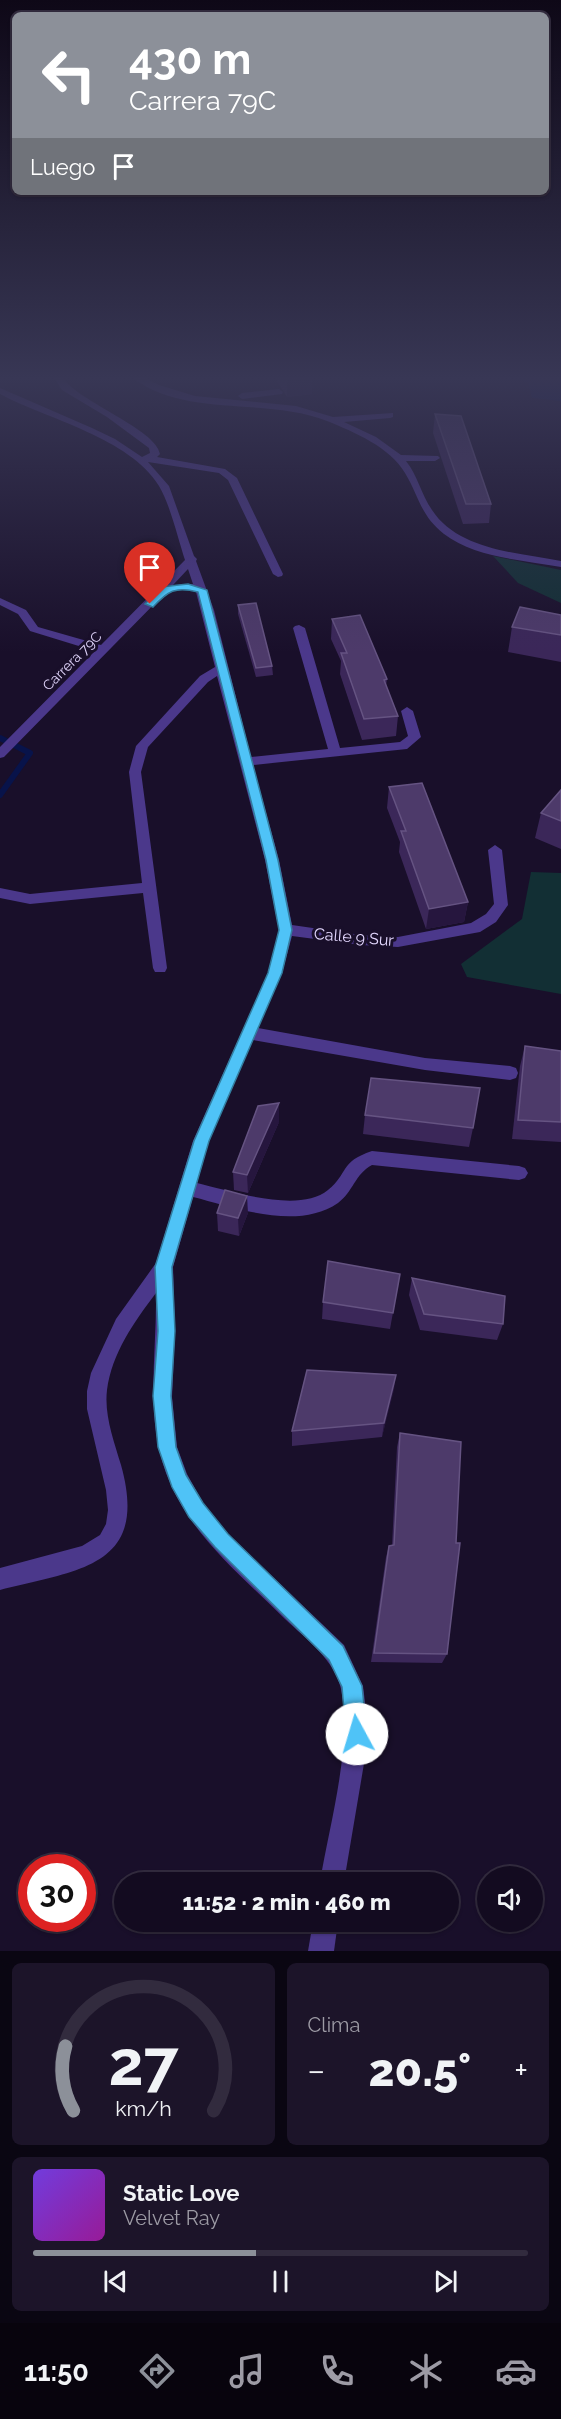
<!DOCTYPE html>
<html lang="es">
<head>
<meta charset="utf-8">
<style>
  body { margin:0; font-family:Raleway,sans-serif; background:#1c1429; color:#f1f3f6; height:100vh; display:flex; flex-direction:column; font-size:22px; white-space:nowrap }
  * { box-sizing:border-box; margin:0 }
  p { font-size:20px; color:#9d9ba5 }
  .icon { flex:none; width:33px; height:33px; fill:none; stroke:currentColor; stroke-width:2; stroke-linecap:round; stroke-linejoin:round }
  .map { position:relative; height:1951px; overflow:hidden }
  .panel { display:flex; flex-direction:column; gap:12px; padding:12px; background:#0a0612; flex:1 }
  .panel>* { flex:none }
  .top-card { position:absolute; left:12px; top:12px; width:537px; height:183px; border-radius:9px; box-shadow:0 2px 4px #0004,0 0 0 2px #322b3e; background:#8c9099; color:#fff; overflow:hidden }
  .controls { position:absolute; left:477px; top:1866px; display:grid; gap:12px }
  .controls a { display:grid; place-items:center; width:66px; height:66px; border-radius:50%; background:#130b20; box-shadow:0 2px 4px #0004,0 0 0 2px #322b3e; font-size:30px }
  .speed { position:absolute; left:18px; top:1854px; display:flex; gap:12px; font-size:30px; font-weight:700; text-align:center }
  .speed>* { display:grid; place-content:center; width:78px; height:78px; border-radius:50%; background:#130b20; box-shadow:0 2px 4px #0004,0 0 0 2px #322b3e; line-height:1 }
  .speed .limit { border:9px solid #d22; background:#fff; color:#111 }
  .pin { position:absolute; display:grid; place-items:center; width:51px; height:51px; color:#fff; margin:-62px -26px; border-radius:50% 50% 50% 0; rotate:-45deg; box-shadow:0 0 6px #0007 }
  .pin .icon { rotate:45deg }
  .me { position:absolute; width:66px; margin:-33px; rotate:354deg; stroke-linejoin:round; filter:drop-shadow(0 0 4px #0008) }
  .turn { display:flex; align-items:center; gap:21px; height:126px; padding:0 18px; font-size:27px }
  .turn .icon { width:78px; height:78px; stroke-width:2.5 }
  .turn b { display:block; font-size:42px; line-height:51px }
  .then { display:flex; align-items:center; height:57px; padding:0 18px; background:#0003; gap:12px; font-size:22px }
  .big { font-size:45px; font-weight:800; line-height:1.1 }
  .panel .tile { flex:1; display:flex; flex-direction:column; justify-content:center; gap:9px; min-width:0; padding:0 21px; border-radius:9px; background:#1c1429 }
  .panel .dial { align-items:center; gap:0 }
  .dial svg { height:156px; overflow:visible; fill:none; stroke:#322b3e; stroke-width:7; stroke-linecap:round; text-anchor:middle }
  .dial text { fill:#f1f3f6; stroke:none }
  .song { display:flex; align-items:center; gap:18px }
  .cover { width:72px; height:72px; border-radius:9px; background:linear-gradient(135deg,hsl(260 70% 55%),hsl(300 70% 35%)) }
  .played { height:6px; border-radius:3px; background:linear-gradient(90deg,#8c9099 45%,#322b3e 45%) }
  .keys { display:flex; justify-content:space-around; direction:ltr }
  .heat { display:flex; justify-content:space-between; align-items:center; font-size:33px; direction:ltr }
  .panel .tiles { flex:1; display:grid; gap:12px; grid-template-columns:1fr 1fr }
  .tile:last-child { grid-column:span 2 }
  .trip { position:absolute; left:114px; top:1872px; width:345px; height:60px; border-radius:30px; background:#130b20; box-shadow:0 2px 4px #0004,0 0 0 2px #322b3e; font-weight:800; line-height:60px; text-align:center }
  .menu { display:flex; height:96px; justify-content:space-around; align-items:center; background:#08040d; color:#9d9ba5 }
  .menu .icon { width:42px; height:42px }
  .menu .current { color:#8c9099 }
  .menu b { font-size:27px; color:#f1f3f6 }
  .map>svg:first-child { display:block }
  .green { fill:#122f34 }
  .water { fill:#08134a }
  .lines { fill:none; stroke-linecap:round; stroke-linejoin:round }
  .stream { stroke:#08134a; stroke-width:6 }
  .minor { fill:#4b388b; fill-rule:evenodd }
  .wall { fill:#3b2759 }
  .shaded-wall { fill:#26163e }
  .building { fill:#4d3a6a; stroke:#655382; stroke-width:1.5 }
  .route { fill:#4fc3f7; stroke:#337fa1; stroke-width:1.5 }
  .labels { text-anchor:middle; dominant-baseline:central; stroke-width:6; stroke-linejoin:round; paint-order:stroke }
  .far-street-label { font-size:14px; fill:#e4d8ff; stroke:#190f2a }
  .street-label { font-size:16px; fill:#e4d8ff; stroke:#190f2a }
</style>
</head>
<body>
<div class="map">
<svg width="561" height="1951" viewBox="0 0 561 1951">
  <rect width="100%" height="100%" fill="#190f2a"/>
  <!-- green -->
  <g class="green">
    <path d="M493 556 561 570V603L518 583Z"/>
    <path d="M531 872 561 873V994L467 977 461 964 522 919Z"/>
  </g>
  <!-- water -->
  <path class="water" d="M515 378H561V401L532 398 528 383Z"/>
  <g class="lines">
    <!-- stream -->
    <path class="stream" d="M0 738 30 753 0 795"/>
    <!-- minor -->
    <g class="minor">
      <path d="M54 378H63C79 402 156 429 160 454L157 457 225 469 237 478 283 574 282 576 278 577 273 574 228 480 219 473 148 462 169 486 194 556 197 559 196 561 214 610 251 757 328 749 293 628 295 626 299 625 305 628 340 748 400 742 408 736 401 711 407 707 413 711 421 737 407 749 253 765 279 860 292 925 361 935 398 937 471 923 486 914 494 904 488 850 495 845 502 850 508 905 496 922 480 932 398 947 361 945 292 936 282 973 258 1028 425 1058 510 1066 516 1068 518 1073 516 1078 510 1080 425 1070 253 1040 209 1141 197 1183C231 1191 299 1214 328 1190 349 1173 339 1162 372 1151L519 1166 525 1168 528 1173 525 1178 519 1180 372 1165C355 1174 353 1192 338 1203 297 1231 237 1208 193 1197L173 1267 175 1331 172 1397 177 1447 187 1474 203 1503 228 1534 344 1645 363 1686 369 1734 344 1882H320C329 1826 353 1744 341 1689 335 1660 306 1639 285 1619 244 1578 195 1539 171 1485 143 1424 157 1358 156 1293 134 1322 112 1353 107 1390 104 1415 114 1441 121 1465 150 1568 77 1570 0 1590V1568L82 1546 100 1535 106 1524 108 1510 106 1490 87 1409V1391L91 1373 116 1319 156 1263 193 1141 268 973 279 930 265 860 217 676 208 682 148 747 141 772 167 968 165 972H155L153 968 143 893 30 904 0 898V888L30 894 142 883 129 772 136 746 200 676 215 667 196 592 188 589 166 592 4 757 0 758V747L95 651 30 631 18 614 0 605V598L26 610 38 627 101 645 185 560C178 539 170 504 159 486 130 438 47 419 0 394V388L92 428 115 439 142 457 150 453 149 448 107 417 62 390ZM188 569 193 584 173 585Z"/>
      <path d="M133 378H145L159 385 195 396 296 406 333 417 393 413V417L390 418 344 422 376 437 401 455 438 456 440 458 435 461H406C418 476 421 494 432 510 458 550 518 553 561 561V567C524 560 475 558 444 534 420 515 419 496 405 473 390 447 354 432 327 421 267 397 185 418 133 378Z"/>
      <path d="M279 389 283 392 282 394 242 399 238 396 242 393Z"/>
      <path d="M313 1922H338L334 1951H308Z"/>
    </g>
  </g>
  <!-- wall -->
  <g class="wall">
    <path d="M275 378H312V394L287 397Z"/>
    <path d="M435 414 491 504 489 523 463 524 433 433Z"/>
    <path d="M238 605 272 666 273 675 256 677 238 614Z"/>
    <path d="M561 615V662L508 652 512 627Z"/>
    <path d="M332 619 387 679 386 686 398 716 396 736 362 740 340 674 341 661 331 639Z"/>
    <path d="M389 787 468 902 464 922 426 929 399 852 400 842 387 808Z"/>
    <path d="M561 790V849L535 838 541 813Z"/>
    <path d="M525 1046 561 1051V1142L512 1139 520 1066Z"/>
    <path d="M365 1115 473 1128 469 1147 363 1134Z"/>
    <path d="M279 1122 248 1193 234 1190 233 1172Z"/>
    <path d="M217 1213H248L239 1236 218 1231Z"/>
    <path d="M400 1274 390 1329 322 1319 323 1302Z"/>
    <path d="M412 1278 503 1324 497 1340 420 1330 409 1295Z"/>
    <path d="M396 1375 382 1437 292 1446V1431Z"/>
    <path d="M400 1433 447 1654 442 1663 371 1662 386 1557 389 1546 392 1545 397 1447Z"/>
  </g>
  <!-- shaded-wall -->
  <g class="shaded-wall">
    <path d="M312 378V394L287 397V379Z"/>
    <path d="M468 902 464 922 426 929 429 909Z"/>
    <path d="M279 1103V1122L248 1193 247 1175Z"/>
    <path d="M247 1196 248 1213 239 1236 238 1218Z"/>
    <path d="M396 1375 394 1390 382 1437 384 1423Z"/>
  </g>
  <!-- building -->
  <g class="building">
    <path d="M435 414 461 416 491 504H466Z"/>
    <path d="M256 603 272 666 256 668 238 605Z"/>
    <path d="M520 607 561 615V635L512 627Z"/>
    <path d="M360 615 387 679 384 680 398 716 364 719 341 653H347L332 619Z"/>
    <path d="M422 783 468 902 429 909 401 831H406L389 787Z"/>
    <path d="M561 790V821L541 813Z"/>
    <path d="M525 1046 561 1051V1122L518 1120Z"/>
    <path d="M371 1078 480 1088 473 1128 365 1115Z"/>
    <path d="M279 1103 247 1175 233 1172 258 1106Z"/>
    <path d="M225 1190 247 1196 238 1218 217 1213Z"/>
    <path d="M328 1261 400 1274 393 1313 323 1302Z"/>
    <path d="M412 1278 505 1296 503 1324 424 1314Z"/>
    <path d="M307 1370 396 1375 384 1423 292 1431Z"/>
    <path d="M400 1433 461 1442 456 1543H460L447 1654 374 1653 389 1546 394 1545Z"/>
  </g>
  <!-- sky -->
  <linearGradient id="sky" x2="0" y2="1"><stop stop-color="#0e0817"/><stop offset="0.58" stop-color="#383755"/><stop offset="1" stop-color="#383755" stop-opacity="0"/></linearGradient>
  <rect width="561" height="652" fill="url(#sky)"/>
  <!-- route -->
  <path class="route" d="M188 584 207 590 278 860 292 930 282 973 209 1141 172 1267 175 1331 171 1396 176 1447 186 1475 203 1503 228 1534 343 1646 362 1686 367 1734 364 1742 357 1745 349 1742 346 1734 342 1687 329 1660 215 1547 189 1517 172 1487 158 1447 153 1396 158 1331 155 1267 194 1141 268 973 279 930 266 860 198 592C175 586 168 591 153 607L145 604 161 587Z"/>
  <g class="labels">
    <!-- far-street labels -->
    <g class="far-street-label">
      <text transform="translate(72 661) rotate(-45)">Carrera 79C</text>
    </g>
    <!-- street labels -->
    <g class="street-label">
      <text transform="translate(354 937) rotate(5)">Calle 9 Sur</text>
    </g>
  </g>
</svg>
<div class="controls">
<a><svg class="icon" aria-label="sound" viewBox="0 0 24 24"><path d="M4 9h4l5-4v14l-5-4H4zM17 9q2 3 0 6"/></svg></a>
</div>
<div class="speed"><div class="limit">30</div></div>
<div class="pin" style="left:150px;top:604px;background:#d93025"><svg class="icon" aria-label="arrive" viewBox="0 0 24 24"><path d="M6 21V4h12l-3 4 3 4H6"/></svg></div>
<svg class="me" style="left:357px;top:1734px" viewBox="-20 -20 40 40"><circle r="19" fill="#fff"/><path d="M0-13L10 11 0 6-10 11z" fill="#4fc3f7"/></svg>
<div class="trip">11:52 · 2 min · 460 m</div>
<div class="top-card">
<div class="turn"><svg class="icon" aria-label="left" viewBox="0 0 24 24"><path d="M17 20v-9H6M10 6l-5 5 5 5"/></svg><div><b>430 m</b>Carrera 79C</div></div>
<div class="then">Luego<svg class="icon" aria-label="arrive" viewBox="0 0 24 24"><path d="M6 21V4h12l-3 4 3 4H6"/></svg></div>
</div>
</div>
<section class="panel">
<div class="tiles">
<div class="tile dial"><svg viewBox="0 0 100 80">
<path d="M14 69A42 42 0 1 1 86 69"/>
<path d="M14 69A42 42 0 0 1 10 36" stroke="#8c9099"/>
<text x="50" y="56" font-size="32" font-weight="700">27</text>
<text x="50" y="72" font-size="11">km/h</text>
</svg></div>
<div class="tile"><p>Clima</p>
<div class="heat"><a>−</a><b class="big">20.5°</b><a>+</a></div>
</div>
<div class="tile">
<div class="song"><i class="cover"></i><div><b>Static Love</b><p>Velvet Ray</p></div></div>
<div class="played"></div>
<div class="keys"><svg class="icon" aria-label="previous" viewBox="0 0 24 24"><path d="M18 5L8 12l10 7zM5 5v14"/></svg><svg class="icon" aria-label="pause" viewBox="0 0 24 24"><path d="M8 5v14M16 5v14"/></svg><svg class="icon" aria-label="next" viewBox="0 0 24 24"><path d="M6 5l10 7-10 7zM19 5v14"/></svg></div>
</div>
</div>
</section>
<nav class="menu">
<b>11:50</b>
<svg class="icon current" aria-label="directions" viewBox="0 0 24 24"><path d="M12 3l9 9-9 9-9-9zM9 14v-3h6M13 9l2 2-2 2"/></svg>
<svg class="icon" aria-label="music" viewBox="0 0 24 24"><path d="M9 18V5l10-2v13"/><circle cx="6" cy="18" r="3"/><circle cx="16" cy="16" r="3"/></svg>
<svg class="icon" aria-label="phone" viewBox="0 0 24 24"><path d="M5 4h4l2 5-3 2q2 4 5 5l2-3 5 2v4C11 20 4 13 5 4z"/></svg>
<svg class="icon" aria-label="climate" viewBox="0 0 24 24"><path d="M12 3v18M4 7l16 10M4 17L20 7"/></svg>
<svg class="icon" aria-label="car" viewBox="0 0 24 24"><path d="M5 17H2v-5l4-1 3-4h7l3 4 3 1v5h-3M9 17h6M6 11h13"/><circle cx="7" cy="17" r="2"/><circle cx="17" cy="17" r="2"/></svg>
</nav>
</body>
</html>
